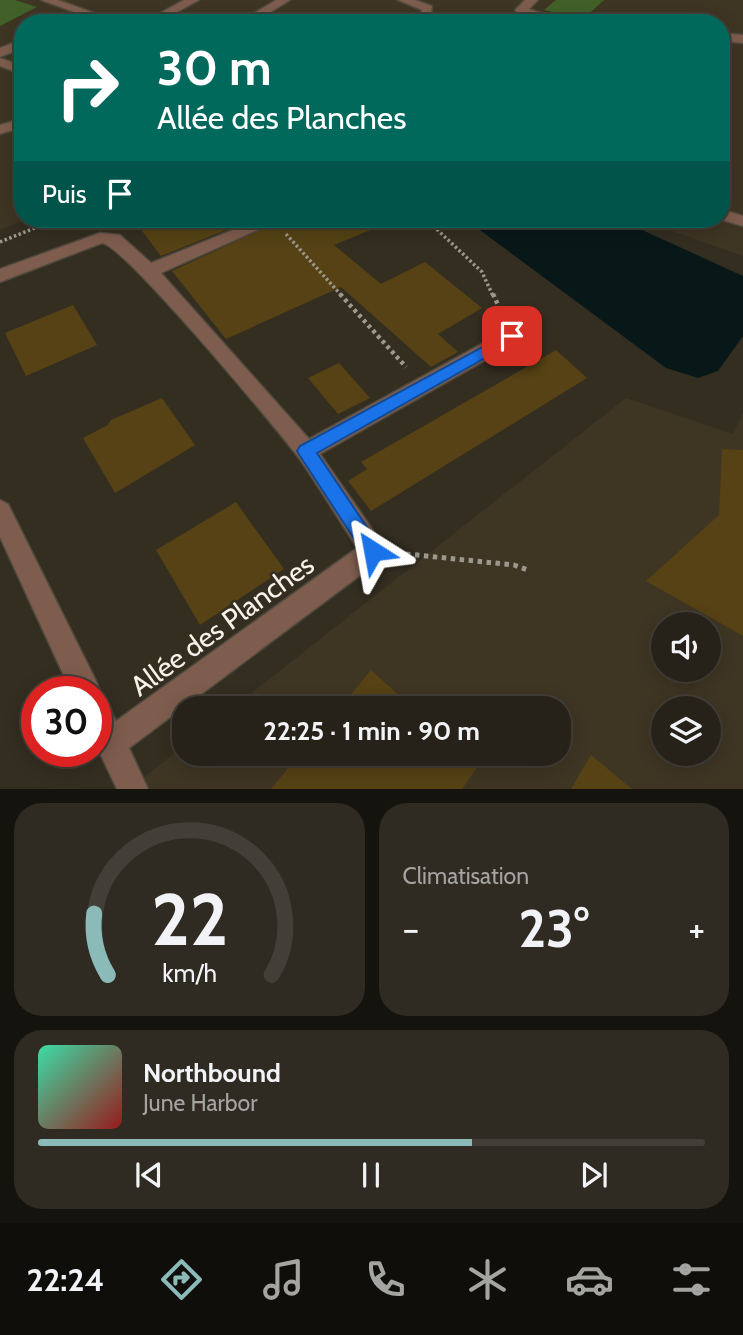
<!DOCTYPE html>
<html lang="fr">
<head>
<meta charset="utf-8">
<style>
  body { margin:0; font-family:Cabin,sans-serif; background:#2f2a22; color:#f1f3f6; height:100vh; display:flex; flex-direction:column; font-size:26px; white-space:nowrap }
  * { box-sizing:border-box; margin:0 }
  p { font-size:23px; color:#a4a4a2 }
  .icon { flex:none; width:38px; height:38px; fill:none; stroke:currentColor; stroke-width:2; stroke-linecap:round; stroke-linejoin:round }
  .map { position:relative; height:789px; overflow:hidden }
  .sheet { display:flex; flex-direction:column; gap:14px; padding:14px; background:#15130e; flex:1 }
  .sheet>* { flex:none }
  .hud { position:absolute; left:14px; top:14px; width:716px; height:214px; border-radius:28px; box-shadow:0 4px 18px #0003,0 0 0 2px #433f38; background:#00695c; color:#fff; overflow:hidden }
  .controls { position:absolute; left:651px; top:612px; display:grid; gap:14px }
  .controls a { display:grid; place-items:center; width:70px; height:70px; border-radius:50%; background:#272219; box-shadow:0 4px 18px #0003,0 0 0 2px #433f38; font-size:35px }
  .speed { position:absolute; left:21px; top:676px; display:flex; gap:14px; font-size:35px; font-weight:700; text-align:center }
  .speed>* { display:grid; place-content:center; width:91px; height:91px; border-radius:50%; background:#272219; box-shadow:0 4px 18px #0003,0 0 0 2px #433f38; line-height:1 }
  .speed .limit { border:10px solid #d22; background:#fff; color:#111 }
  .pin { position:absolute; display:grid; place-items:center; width:60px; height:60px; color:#fff; margin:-30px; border-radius:14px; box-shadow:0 4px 10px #0006 }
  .me { position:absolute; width:77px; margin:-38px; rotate:326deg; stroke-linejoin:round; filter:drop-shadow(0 0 5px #0008) }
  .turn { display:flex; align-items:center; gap:24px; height:147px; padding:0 28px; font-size:32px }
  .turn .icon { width:91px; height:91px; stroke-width:2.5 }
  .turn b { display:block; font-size:49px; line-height:60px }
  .then { display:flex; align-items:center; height:66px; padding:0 28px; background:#0003; gap:14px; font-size:26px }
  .big { font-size:52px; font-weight:700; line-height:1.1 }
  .sheet .card { flex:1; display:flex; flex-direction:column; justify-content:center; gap:10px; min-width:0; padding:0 24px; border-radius:28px; background:#2f2a22 }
  .sheet .dial { align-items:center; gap:0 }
  .dial svg { height:182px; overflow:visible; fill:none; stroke:#433f38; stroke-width:7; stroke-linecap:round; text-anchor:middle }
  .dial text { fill:#f1f3f6; stroke:none }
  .song { display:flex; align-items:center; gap:21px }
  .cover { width:84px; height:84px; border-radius:10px; background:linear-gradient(135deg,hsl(160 70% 55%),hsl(0 70% 35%)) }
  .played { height:7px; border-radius:4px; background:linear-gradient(90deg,#8bbbb9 65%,#433f38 65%) }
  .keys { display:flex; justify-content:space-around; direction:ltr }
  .heat { display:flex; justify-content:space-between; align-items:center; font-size:38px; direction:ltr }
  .sheet .tiles { flex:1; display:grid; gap:14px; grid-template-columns:1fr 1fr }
  .card:last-child { grid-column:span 2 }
  .trip { position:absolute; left:172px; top:696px; width:399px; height:70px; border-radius:28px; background:#272219; box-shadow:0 4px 18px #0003,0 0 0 2px #433f38; font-weight:700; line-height:70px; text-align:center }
  .tabs { display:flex; height:112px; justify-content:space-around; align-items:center; background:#100e0a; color:#a4a4a2 }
  .tabs .icon { width:49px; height:49px }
  .tabs .active { color:#8bbbb9 }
  .tabs b { font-size:32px; color:#f1f3f6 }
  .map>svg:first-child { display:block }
  .built { fill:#3f3523; fill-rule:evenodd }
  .green { fill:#426129 }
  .water { fill:#081819 }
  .building { fill:#564215 }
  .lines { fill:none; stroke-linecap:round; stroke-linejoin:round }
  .minor-casing { stroke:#4f493d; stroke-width:3 }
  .path-far2 { stroke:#9d988e; stroke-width:3.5; stroke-dasharray:2.5 2.5; stroke-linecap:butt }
  .path-far1 { stroke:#9d988e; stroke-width:4.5; stroke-dasharray:3.5 3.5; stroke-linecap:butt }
  .path { stroke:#9d988e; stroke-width:5; stroke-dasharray:4.5 4.5; stroke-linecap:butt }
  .minor { fill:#7e5d4e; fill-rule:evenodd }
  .route { fill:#1a73e8; stroke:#114b97; stroke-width:2 }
  .labels { text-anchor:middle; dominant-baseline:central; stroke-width:5; stroke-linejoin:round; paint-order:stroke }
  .near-street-label { font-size:28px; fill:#f6f2ea; stroke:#342e21 }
</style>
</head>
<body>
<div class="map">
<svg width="743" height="789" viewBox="0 0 743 789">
  <rect width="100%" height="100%" fill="#342e21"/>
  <!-- built -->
  <g class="built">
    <path d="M0 0H743V256L638 219H721V23H23V219H28L0 230Z"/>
    <path d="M626 398 733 434 743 413V789H129L184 746V754H558V709H231ZM663 625H709V670H663ZM663 709H709V754H663Z"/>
  </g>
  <!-- green -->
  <g class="green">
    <path d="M0 0H15L37 7 0 26Z"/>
    <path d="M556 0H604L583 19 544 10Z"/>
  </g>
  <!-- water -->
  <path class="water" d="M465 219H618L743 276V336L718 371 698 378 666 368Z"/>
  <!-- building -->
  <g class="building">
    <path d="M133 219H254L161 256Z"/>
    <path d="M284 219H301L303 230 332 219H397L334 245 381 284 425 262 482 308 438 334 458 352 431 367 341 287 226 339 172 271Z"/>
    <path d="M73 305 97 345 26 376 5 333Z"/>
    <path d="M556 350 587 378 371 511 348 481 367 469 361 462Z"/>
    <path d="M339 363 370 398 338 414 308 378Z"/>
    <path d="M162 398 195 445 115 493 83 438 108 425 111 420Z"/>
    <path d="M722 449 743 450V636L646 581 719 515Z"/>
    <path d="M236 502 284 569 200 625 156 550Z"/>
    <path d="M371 670 414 709H339Z"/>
    <path d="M300 754H465L478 766 462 789H271Z"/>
    <path d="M591 755 632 789H571Z"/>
  </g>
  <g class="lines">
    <defs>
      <g id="minor">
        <path d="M41 0H58L122 23H104Z"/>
        <path d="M184 0H199L157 23H142Z"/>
        <path d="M276 0H290L253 23H238Z"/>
        <path d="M398 0H415L432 6 430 23H418L422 10Z"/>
        <path d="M525 0H538L529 9 572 23H553L517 12 515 10Z"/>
        <path d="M721 33 743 35V43L721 41Z"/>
        <path d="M23 39V48L0 57V48Z"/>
        <path d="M0 58 23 66V75L0 66Z"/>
        <path d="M23 118V127L0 134V125Z"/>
        <path d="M721 209 743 216V226L719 219Z"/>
        <path d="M260 219H282L161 273 309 439 505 331H519L522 336 519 341 320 454 382 543 385 551 382 559 129 748 148 789H117L96 745V691H71L0 537V500L8 504 96 681 100 691 97 698 106 702 116 721 357 548C338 518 319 487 299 458 277 429 124 245 102 243L0 282V269L100 233 120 235 151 263Z"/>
      </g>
    </defs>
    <!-- minor casing -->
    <use href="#minor" class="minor-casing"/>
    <!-- path-far2 -->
    <g class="path-far2">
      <path d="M426 219 482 272 493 296"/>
      <path d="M286 234 342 296"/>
      <path d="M0 242 57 219"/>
    </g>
    <!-- path-far1 -->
    <g class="path-far1">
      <path d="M340 294 406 367"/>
      <path d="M493 294 504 318"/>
    </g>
    <!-- path -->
    <path class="path" d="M397 553 514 565 528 570"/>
    <!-- minor -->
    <use href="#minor" class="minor"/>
  </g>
  <!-- route -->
  <path class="route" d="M512 331 519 336 517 340 317 453 379 545 382 551 379 557 373 559 366 557 300 456 297 451 300 446Z"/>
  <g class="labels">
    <!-- near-street labels -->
    <g class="near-street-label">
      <text transform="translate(222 625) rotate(-36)">Allée des Planches</text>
    </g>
  </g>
</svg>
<div class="controls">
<a><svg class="icon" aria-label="sound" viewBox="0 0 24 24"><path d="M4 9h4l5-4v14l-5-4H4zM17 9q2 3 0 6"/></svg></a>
<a><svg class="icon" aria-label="layers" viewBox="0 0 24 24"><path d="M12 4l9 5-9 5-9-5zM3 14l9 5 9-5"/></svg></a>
</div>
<div class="speed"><div class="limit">30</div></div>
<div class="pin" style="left:512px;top:336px;background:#d93025"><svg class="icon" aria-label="arrive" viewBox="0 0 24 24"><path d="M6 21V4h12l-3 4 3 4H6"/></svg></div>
<svg class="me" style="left:373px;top:551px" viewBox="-20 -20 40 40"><path d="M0-17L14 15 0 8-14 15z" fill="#1a73e8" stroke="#fff" stroke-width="4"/></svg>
<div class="trip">22:25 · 1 min · 90 m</div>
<div class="hud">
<div class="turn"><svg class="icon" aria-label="right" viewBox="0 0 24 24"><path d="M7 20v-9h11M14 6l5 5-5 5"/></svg><div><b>30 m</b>Allée des Planches</div></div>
<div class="then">Puis<svg class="icon" aria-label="arrive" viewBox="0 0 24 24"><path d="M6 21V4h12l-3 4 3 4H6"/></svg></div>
</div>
</div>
<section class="sheet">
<div class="tiles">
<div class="card dial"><svg viewBox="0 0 100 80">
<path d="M14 69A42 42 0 1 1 86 69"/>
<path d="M14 69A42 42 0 0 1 8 42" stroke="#8bbbb9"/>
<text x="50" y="56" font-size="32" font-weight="700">22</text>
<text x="50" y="72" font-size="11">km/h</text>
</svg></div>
<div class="card"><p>Climatisation</p>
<div class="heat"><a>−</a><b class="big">23°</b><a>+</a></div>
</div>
<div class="card">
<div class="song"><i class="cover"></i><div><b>Northbound</b><p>June Harbor</p></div></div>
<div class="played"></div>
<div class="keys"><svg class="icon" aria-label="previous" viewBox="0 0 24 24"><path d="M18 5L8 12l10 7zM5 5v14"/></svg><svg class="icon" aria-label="pause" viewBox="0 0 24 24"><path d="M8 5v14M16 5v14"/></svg><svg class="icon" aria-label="next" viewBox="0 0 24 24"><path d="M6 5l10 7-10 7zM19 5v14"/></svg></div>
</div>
</div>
</section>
<nav class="tabs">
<b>22:24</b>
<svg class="icon active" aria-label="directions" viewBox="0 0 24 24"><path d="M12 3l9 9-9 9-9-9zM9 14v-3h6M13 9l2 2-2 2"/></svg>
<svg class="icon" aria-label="music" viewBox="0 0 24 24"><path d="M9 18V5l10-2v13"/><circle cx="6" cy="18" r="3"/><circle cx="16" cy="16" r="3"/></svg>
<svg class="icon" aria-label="phone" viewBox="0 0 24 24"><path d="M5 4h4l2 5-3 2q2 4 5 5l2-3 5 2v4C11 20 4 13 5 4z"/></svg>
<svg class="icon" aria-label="climate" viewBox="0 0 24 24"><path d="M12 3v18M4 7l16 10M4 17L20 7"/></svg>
<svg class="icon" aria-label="car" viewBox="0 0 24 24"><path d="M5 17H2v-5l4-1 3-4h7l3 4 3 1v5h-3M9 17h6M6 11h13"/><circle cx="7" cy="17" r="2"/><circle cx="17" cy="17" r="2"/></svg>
<svg class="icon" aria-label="filters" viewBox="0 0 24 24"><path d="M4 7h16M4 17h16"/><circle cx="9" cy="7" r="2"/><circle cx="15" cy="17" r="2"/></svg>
</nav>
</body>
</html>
